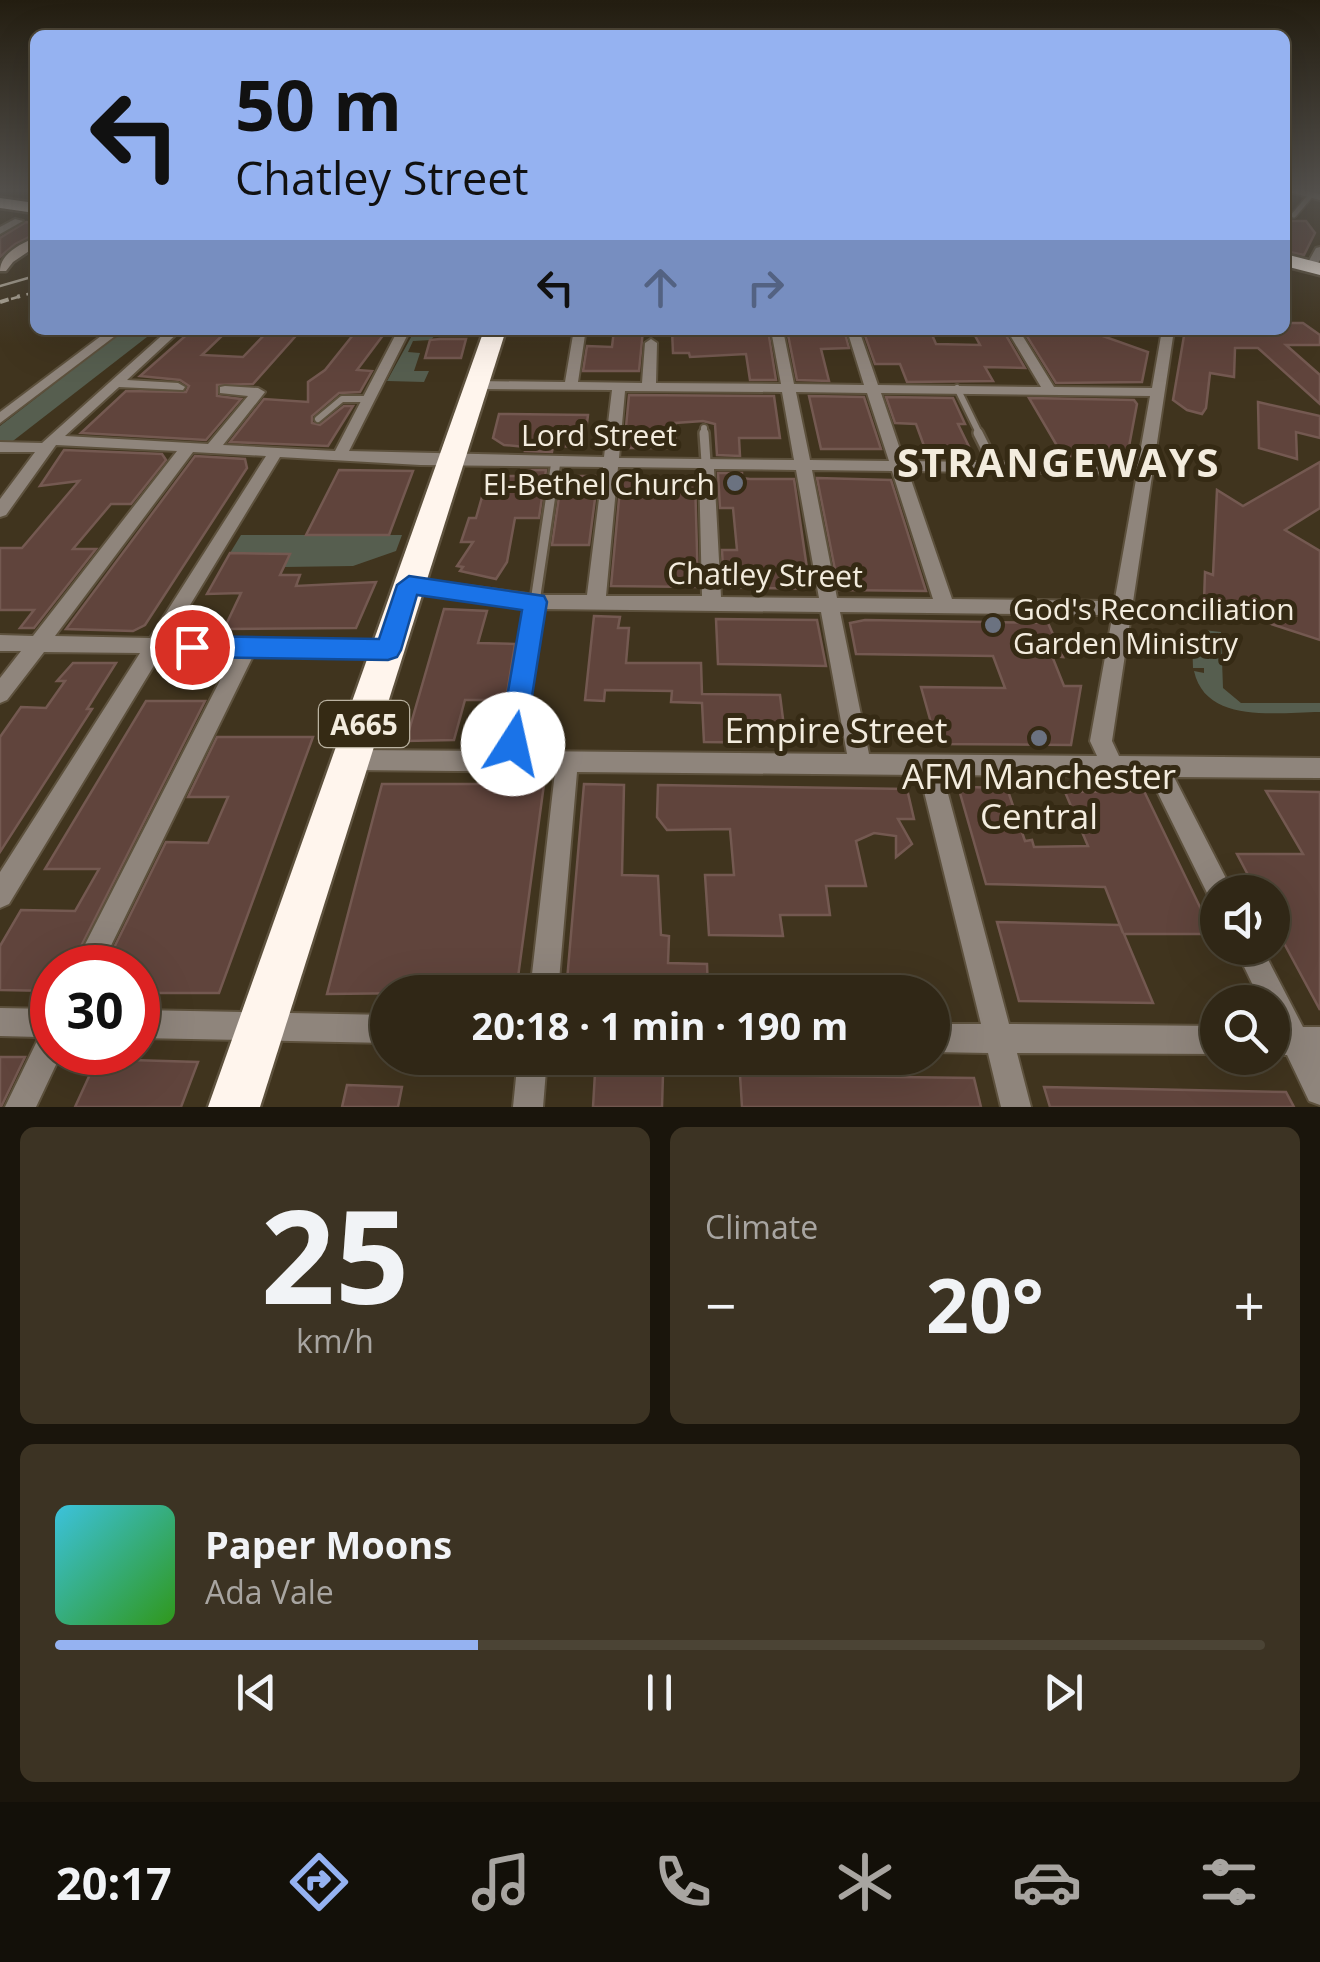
<!DOCTYPE html>
<html lang="en">
<head>
<meta charset="utf-8">
<style>
  body { margin:0; font-family:"Open Sans",sans-serif; background:#3c3323; color:#f1f3f6; height:100vh; display:flex; flex-direction:column; font-size:38px; white-space:nowrap }
  * { box-sizing:border-box; margin:0 }
  p { font-size:32px; color:#a8a5a1 }
  .icon { flex:none; width:55px; height:55px; fill:none; stroke:currentColor; stroke-width:2; stroke-linecap:round; stroke-linejoin:round }
  .map { position:relative; height:1107px; overflow:hidden }
  .side { display:flex; flex-direction:column; gap:20px; padding:20px; background:#1a150c; flex:1 }
  .side>* { flex:none }
  .hud { position:absolute; left:30px; top:30px; width:1260px; height:305px; border-radius:15px; box-shadow:0 10px 40px #0002,0 0 0 2px #4b4435; background:#95b2f1; color:#111; overflow:hidden }
  .fabs { position:absolute; left:1200px; top:875px; display:grid; gap:20px }
  .fabs a { display:grid; place-items:center; width:90px; height:90px; border-radius:50%; background:#302716; box-shadow:0 10px 40px #0002,0 0 0 2px #4b4435; font-size:50px }
  .speed { position:absolute; left:30px; top:945px; display:flex; gap:20px; font-size:50px; font-weight:700; text-align:center }
  .speed>* { display:grid; place-content:center; width:130px; height:130px; border-radius:50%; background:#302716; box-shadow:0 10px 40px #0002,0 0 0 2px #4b4435; line-height:1 }
  .speed .limit { border:15px solid #d22; background:#fff; color:#111 }
  .pin { position:absolute; display:grid; place-items:center; width:85px; height:85px; color:#fff; margin:-42px; border:5px solid #fff; border-radius:50%; box-shadow:0 2px 10px #0007 }
  .me { position:absolute; width:110px; margin:-55px; rotate:10deg; stroke-linejoin:round; filter:drop-shadow(0 0 8px #0008) }
  .turn { display:flex; align-items:center; gap:35px; height:210px; padding:0 40px; font-size:45px }
  .turn .icon { width:130px; height:130px; stroke-width:2.5 }
  .turn b { display:block; font-size:70px; line-height:85px }
  .lanes { display:flex; align-items:center; height:95px; padding:0 40px; background:#0003; justify-content:center; gap:50px; direction:ltr }
  .lanes .off { opacity:.35 }
  .big { font-size:75px; font-weight:700; line-height:1.1 }
  .side .card { flex:1; display:flex; flex-direction:column; justify-content:center; gap:15px; min-width:0; padding:0 35px; border-radius:15px; background:#3c3323 }
  .side .dial { align-items:center; gap:0 }
  .dial b { font-size:130px; line-height:1 }
  .song { display:flex; align-items:center; gap:30px }
  .cover { width:120px; height:120px; border-radius:15px; background:linear-gradient(135deg,hsl(190 70% 55%),hsl(110 70% 35%)) }
  .played { height:10px; border-radius:5px; background:linear-gradient(90deg,#95b2f1 35%,#4b4435 35%) }
  .keys { display:flex; justify-content:space-around; direction:ltr }
  .heat { display:flex; justify-content:space-between; align-items:center; font-size:55px; direction:ltr }
  .side .tiles { flex:1; display:grid; gap:20px; grid-template-columns:1fr 1fr }
  .card:last-child { grid-column:span 2 }
  .trip { position:absolute; left:370px; top:975px; width:580px; height:100px; border-radius:50px; background:#302716; box-shadow:0 10px 40px #0002,0 0 0 2px #4b4435; font-weight:700; line-height:100px; text-align:center }
  .menu { display:flex; height:160px; justify-content:space-around; align-items:center; background:#131009; color:#a8a5a1 }
  .menu .icon { width:70px; height:70px }
  .menu .active { color:#95b2f1 }
  .menu b { font-size:45px; color:#f1f3f6 }
  .map>svg:first-child { display:block }
  .green { fill:#565e4f }
  .building { fill:#60443c; stroke:#745951; stroke-width:2.5 }
  .lines { fill:none; stroke-linecap:round; stroke-linejoin:round }
  .lane-far2-casing { stroke:#5d513d; stroke-width:8 }
  .lane-far1-casing { stroke:#5d513d; stroke-width:10 }
  .lane-casing { stroke:#5d513d; stroke-width:14 }
  .street-casing { stroke:#5d513d; stroke-width:4 }
  .secondary-casing { stroke:#5d513d; stroke-width:5 }
  .highway-casing { stroke:#5d513d; stroke-width:5 }
  .lane-far2 { stroke:#8f857c; stroke-width:5 }
  .lane-far1 { stroke:#8f857c; stroke-width:6 }
  .lane { stroke:#8f857c; stroke-width:9 }
  .street { fill:#8f857c; fill-rule:evenodd }
  .secondary { fill:#c1b1a4; fill-rule:evenodd }
  .highway { fill:#fff5ed; fill-rule:evenodd }
  .tram { stroke:#bdb5a4; stroke-width:2.5 }
  .rail-far1 { stroke:#bdb5a4; stroke-width:2.5; stroke-dasharray:8 8; stroke-linecap:butt }
  .rail { stroke:#bdb5a4; stroke-width:4; stroke-dasharray:9 9; stroke-linecap:butt }
  .route { fill:#1a73e8; stroke:#114b97; stroke-width:2.5 }
  .worship-dot { fill:#6b7280; stroke:#352a14; stroke-width:4 }
  .labels { text-anchor:middle; dominant-baseline:central; stroke-width:10; stroke-linejoin:round; paint-order:stroke }
  .shield { fill:#352a14; stroke:#bab2a1; stroke-width:2.5 }
  .shield-label { font-size:28px; font-weight:bold; fill:#f3ecde }
  .street-label { font-size:30px; fill:#f3ecde; stroke:#352a14 }
  .poi-label { font-size:30px; fill:#f3ecde; stroke:#352a14; text-anchor:end }
  .near-street-label { font-size:35px; fill:#f3ecde; stroke:#352a14 }
  .near-poi-label { font-size:35px; fill:#f3ecde; stroke:#352a14 }
  .district-label { font-size:40px; font-weight:bold; letter-spacing:2.5px; fill:#f3ecde; stroke:#352a14 }
</style>
</head>
<body>
<div class="map">
<svg width="1320" height="1107" viewBox="0 0 1320 1107">
  <rect width="100%" height="100%" fill="#40341e"/>
  <!-- green -->
  <g class="green">
    <path d="M124 330H156L0 451V426Z"/>
    <path d="M415 330H439L431 340 413 341 408 352 420 353 414 371H429L424 382 387 381Z"/>
    <path d="M241 535H402L396 551 353 566 284 567 289 554 230 553Z"/>
    <path d="M1203 630 1221 632 1223 688 1241 703H1320V712C1278 712 1206 725 1194 671L1204 673V668H1193L1192 639Z"/>
  </g>
  <!-- building -->
  <g class="building">
    <path d="M1285 216 1292 221H1306L1315 233 1304 255 1285 251Z"/>
    <path d="M26 222 35 223V234L15 244 0 257V238Z"/>
    <path d="M1285 323H1303L1320 335V345H1286L1320 375V404L1258 348H1235L1234 377 1210 373 1206 408 1202 414 1187 410 1173 400 1185 330H1285Z"/>
    <path d="M192 330H228L202 355 243 357 269 330H301L253 384 217 385V396L241 399 206 440 81 433 126 391 186 392 189 386 180 380 140 376Z"/>
    <path d="M357 330H387L357 370 372 371 360 392 339 393 312 416V423L320 425 344 406H353L328 446 230 442 264 399 308 402V382L325 370Z"/>
    <path d="M614 330H643L639 371H583L587 346 612 347Z"/>
    <path d="M672 330H768L776 380H750L746 354 690 357 689 353H673Z"/>
    <path d="M787 330H844L849 348 821 349 829 381 797 380Z"/>
    <path d="M863 330H930L936 344 980 345 972 330H1003L1025 368 985 367 993 381 907 382 900 364H875Z"/>
    <path d="M1023 330H1086L1148 352 1142 382 1056 383Z"/>
    <path d="M440 339H466L461 358H425L430 340Z"/>
    <path d="M629 395 774 396 780 438H739L740 456 717 455 715 424 703 421 675 423 676 448H624Z"/>
    <path d="M809 396 864 397 881 449H821Z"/>
    <path d="M886 397 953 398 965 424H958L973 455 927 454 916 424 895 423Z"/>
    <path d="M1029 398 1134 400 1137 404 1127 457 1063 456Z"/>
    <path d="M1258 402 1320 416V438L1296 432 1297 459 1259 448Z"/>
    <path d="M499 414 588 415 584 447 553 446 552 452 525 451 526 447 504 445 493 438Z"/>
    <path d="M64 450 162 454 166 460 131 504H111L73 549H96L34 628H20L34 610H0V548H22L79 481 40 486Z"/>
    <path d="M195 456 245 459 247 468 145 625 133 631 66 629Z"/>
    <path d="M1320 462V508L1285 530 1320 551V640L1204 602 1205 572 1213 575 1217 490 1243 506Z"/>
    <path d="M339 470 413 471 389 535H306Z"/>
    <path d="M521 470H546L539 518H515L507 562 496 579 460 571 463 567 457 566 473 542H461L469 518H476L488 476H520Z"/>
    <path d="M718 473H742V478L750 479H794L810 589 724 587 722 550H737L733 508H720Z"/>
    <path d="M562 476H598L589 545H552Z"/>
    <path d="M621 477 695 478 698 587 611 586Z"/>
    <path d="M817 478 891 480 926 591 839 590Z"/>
    <path d="M230 553 290 554 280 575H300L296 586 376 582 356 628 224 629 241 593 207 594Z"/>
    <path d="M444 609 487 611 478 643 515 644 506 700H465L454 740 406 741Z"/>
    <path d="M594 616 620 617 618 628H629L626 663H701L702 694 780 695 786 743 704 742 702 703 671 702 672 691 605 690 604 701 585 700Z"/>
    <path d="M716 619 817 620 826 666 718 664Z"/>
    <path d="M865 620 1048 623 1063 657 1052 656 1064 686H1081L1071 745 937 744 921 687 1005 688 993 656 856 654 850 623Z"/>
    <path d="M73 663H116L87 709H92L0 852V737L21 707 46 708 65 681H57Z"/>
    <path d="M146 701H205L70 968H52V991L0 990V946L21 910 75 911 99 869H45Z"/>
    <path d="M217 737H313L219 993H138V968H104L166 842 208 843 228 797H188Z"/>
    <path d="M382 784H544L516 992 327 994Z"/>
    <path d="M584 784 624 785 622 875 658 876 661 935 669 936 668 963 707 964 708 992H566Z"/>
    <path d="M658 785 907 789 914 819H898L912 844 896 857V836L874 833 856 841 866 886H826L830 915H780L783 936 709 935 705 875H734L730 829 667 830 657 817Z"/>
    <path d="M966 787 1007 788 1025 841 1032 840 1034 847 1088 846 1065 792 1144 791 1213 934H1124L1153 1003 1019 1001 997 922 1120 925 1123 933 1105 887 986 884 960 793Z"/>
    <path d="M1266 791 1320 792V1010L1272 921V892H1257L1237 854H1303Z"/>
    <path d="M0 1057H25L1 1107H0Z"/>
    <path d="M97 1059 198 1062 181 1107H75Z"/>
    <path d="M595 1073 663 1074 662 1107H593Z"/>
    <path d="M740 1075 974 1078 981 1107H742Z"/>
    <path d="M347 1085 402 1087 398 1107H342Z"/>
    <path d="M1044 1087 1286 1092 1294 1107H1050Z"/>
  </g>
  <g class="lines">
    <defs>
      <path id="lane-far2" d="M1294 215 1311 195"/>
      <g id="lane-far1">
        <path d="M957 388 980 435"/>
        <path d="M318 419 342 399H368"/>
        <path d="M704 428V435"/>
      </g>
      <g id="lane">
        <path d="M704 433 706 462"/>
        <path d="M978 433 994 465"/>
        <path d="M535 602 556 461"/>
      </g>
      <g id="street">
        <path d="M1303 190 1320 194V200L1285 191Z"/>
        <path d="M15 219 23 221 0 234V227Z"/>
        <path d="M1320 247V260L1316 266 1307 268 1306 266 1316 248Z"/>
        <path d="M109 330H123L0 423V412Z"/>
        <path d="M168 330H181L127 380 178 383 185 387 183 390 119 387 65 436 208 444 248 396 220 393V387L225 386 258 388 265 392 223 445 335 451 398 330H410L349 451 604 457 612 390 477 389 470 385 477 381 565 382 573 335 579 331 585 335 578 382 642 383 645 343 651 339 657 343 656 383 781 384 771 330H783L794 384 864 385 847 330H859L878 385 1041 387 1007 330H1019L1054 387 1152 388 1162 330H1174L1112 741 1119 756 1320 758V778L1174 777 1233 892H1218V904L1211 901 1150 777 943 775 1009 1024 1218 1026V1054L1017 1053 1031 1107H1001L988 1053 932 1052V1024H981L920 775 577 772 558 992H530L555 772 352 770 344 767 341 760 344 753 352 750 501 751 525 608 409 592 403 590 400 585 403 580 409 578 535 595H587L603 467 420 465 280 457 170 638 388 642 395 644 398 650 395 656 388 658 253 656 100 968H73L233 655 161 654 9 904 0 908V872L140 653 44 652 7 700 0 703V678L21 651H0V635L33 636 177 451 56 445 6 515 0 517V499L35 452H0V442L42 443ZM625 391 782 392 794 460 619 458ZM796 392 867 393 889 461 810 460ZM881 393 1150 396 1138 464 904 461ZM193 452 266 456 150 638 55 636ZM618 467 699 468 702 596H606ZM714 469 796 470 819 598 721 597ZM812 470 892 471 933 599 837 598ZM908 471 1137 474 1114 604 1105 601 952 599ZM543 609 821 612 847 754 523 751ZM840 612 1104 615 1112 618 1090 741 1097 756 869 754Z"/>
        <path d="M1235 948H1262L1303 1027H1320V1105L1309 1101 1287 1055H1272V1002H1261Z"/>
        <path d="M0 1008 52 1009V1052H62L36 1107H5L39 1037 0 1036Z"/>
        <path d="M138 1010 388 1015V1043L138 1038Z"/>
        <path d="M518 1058H547L543 1107H513Z"/>
      </g>
      <path id="secondary" d="M35 238V247L13 262 6 271H0C0 254 20 244 35 238Z"/>
      <g id="highway">
        <path d="M0 198 35 203V213L0 208Z"/>
        <path d="M1285 254 1320 263V275L1285 266Z"/>
        <path d="M484 330H506L260 1107H208Z"/>
      </g>
    </defs>
    <!-- lane-far2 casing -->
    <use href="#lane-far2" class="lane-far2-casing"/>
    <!-- lane-far1 casing -->
    <use href="#lane-far1" class="lane-far1-casing"/>
    <!-- lane casing -->
    <use href="#lane" class="lane-casing"/>
    <!-- street casing -->
    <use href="#street" class="street-casing"/>
    <!-- secondary casing -->
    <use href="#secondary" class="secondary-casing"/>
    <!-- highway casing -->
    <use href="#highway" class="highway-casing"/>
    <!-- lane-far2 -->
    <use href="#lane-far2" class="lane-far2"/>
    <!-- lane-far1 -->
    <use href="#lane-far1" class="lane-far1"/>
    <!-- lane -->
    <use href="#lane" class="lane"/>
    <!-- street -->
    <use href="#street" class="street"/>
    <!-- secondary -->
    <use href="#secondary" class="secondary"/>
    <!-- highway -->
    <use href="#highway" class="highway"/>
    <!-- tram -->
    <path class="tram" d="M0 286 35 276"/>
    <!-- rail-far1 -->
    <path class="rail-far1" d="M11 299 35 292"/>
    <!-- rail -->
    <path class="rail" d="M0 302 20 296"/>
  </g>
  <!-- sky -->
  <linearGradient id="sky" x2="0" y2="1"><stop stop-color="#231d10"/><stop offset="0.55" stop-color="#53504c"/><stop offset="1" stop-color="#53504c" stop-opacity="0"/></linearGradient>
  <rect width="1320" height="345" fill="url(#sky)"/>
  <!-- route -->
  <path class="route" d="M409 576 544 596 547 602 523 753 513 757 503 753 499 744 522 610 417 595 401 650 397 657 388 660 192 657 182 654 179 647 182 639 192 636 379 639 397 585Z"/>
  <!-- markers -->
  <g class="worship-dot">
    <circle cx="735" cy="483" r="10"/>
    <circle cx="993" cy="625" r="10"/>
    <circle cx="1039" cy="738" r="10"/>
  </g>
  <g class="labels">
    <!-- shield labels -->
    <rect class="shield" x="319" y="701" width="90" height="46" rx="8"/>
    <g class="shield-label">
      <text x="364" y="724">A665</text>
    </g>
    <!-- street labels -->
    <g class="street-label">
      <text x="599" y="434">Lord Street</text>
      <text transform="translate(765 574) rotate(1)">Chatley Street</text>
    </g>
    <!-- poi labels -->
    <g class="poi-label">
      <text x="715" y="483">El-Bethel Church</text>
      <text x="1013" y="608" text-anchor="start">God's Reconciliation<tspan x="1013" dy="34">Garden Ministry</tspan></text>
    </g>
    <!-- near-street labels -->
    <g class="near-street-label">
      <text x="836" y="729">Empire Street</text>
    </g>
    <!-- near-poi labels -->
    <g class="near-poi-label">
      <text x="1039" y="775">AFM Manchester<tspan x="1039" dy="40">Central</tspan></text>
    </g>
    <!-- district labels -->
    <g class="district-label">
      <text x="1059" y="461">STRANGEWAYS</text>
    </g>
  </g>
</svg>
<div class="fabs">
<a><svg class="icon" aria-label="sound" viewBox="0 0 24 24"><path d="M4 9h4l5-4v14l-5-4H4zM17 9q2 3 0 6"/></svg></a>
<a><svg class="icon" aria-label="search" viewBox="0 0 24 24"><circle cx="10" cy="10" r="6"/><path d="M15 15l6 6"/></svg></a>
</div>
<div class="speed"><div class="limit">30</div></div>
<div class="pin" style="left:192px;top:647px;background:#d93025"><svg class="icon" aria-label="arrive" viewBox="0 0 24 24"><path d="M6 21V4h12l-3 4 3 4H6"/></svg></div>
<svg class="me" style="left:513px;top:744px" viewBox="-20 -20 40 40"><circle r="19" fill="#fff"/><path d="M0-13L10 11 0 6-10 11z" fill="#1a73e8"/></svg>
<div class="trip">20:18 · 1 min · 190 m</div>
<div class="hud">
<div class="turn"><svg class="icon" aria-label="left" viewBox="0 0 24 24"><path d="M17 20v-9H6M10 6l-5 5 5 5"/></svg><div><b>50 m</b>Chatley Street</div></div>
<div class="lanes"><svg class="icon" aria-label="left" viewBox="0 0 24 24"><path d="M17 20v-9H6M10 6l-5 5 5 5"/></svg><svg class="icon off" aria-label="ahead" viewBox="0 0 24 24"><path d="M12 20V5M6 11l6-6 6 6"/></svg><svg class="icon off" aria-label="right" viewBox="0 0 24 24"><path d="M7 20v-9h11M14 6l5 5-5 5"/></svg></div>
</div>
</div>
<section class="side">
<div class="tiles">
<div class="card dial"><b>25</b><p>km/h</p></div>
<div class="card"><p>Climate</p>
<div class="heat"><a>−</a><b class="big">20°</b><a>+</a></div>
</div>
<div class="card">
<div class="song"><i class="cover"></i><div><b>Paper Moons</b><p>Ada Vale</p></div></div>
<div class="played"></div>
<div class="keys"><svg class="icon" aria-label="previous" viewBox="0 0 24 24"><path d="M18 5L8 12l10 7zM5 5v14"/></svg><svg class="icon" aria-label="pause" viewBox="0 0 24 24"><path d="M8 5v14M16 5v14"/></svg><svg class="icon" aria-label="next" viewBox="0 0 24 24"><path d="M6 5l10 7-10 7zM19 5v14"/></svg></div>
</div>
</div>
</section>
<nav class="menu">
<b>20:17</b>
<svg class="icon active" aria-label="directions" viewBox="0 0 24 24"><path d="M12 3l9 9-9 9-9-9zM9 14v-3h6M13 9l2 2-2 2"/></svg>
<svg class="icon" aria-label="music" viewBox="0 0 24 24"><path d="M9 18V5l10-2v13"/><circle cx="6" cy="18" r="3"/><circle cx="16" cy="16" r="3"/></svg>
<svg class="icon" aria-label="phone" viewBox="0 0 24 24"><path d="M5 4h4l2 5-3 2q2 4 5 5l2-3 5 2v4C11 20 4 13 5 4z"/></svg>
<svg class="icon" aria-label="climate" viewBox="0 0 24 24"><path d="M12 3v18M4 7l16 10M4 17L20 7"/></svg>
<svg class="icon" aria-label="car" viewBox="0 0 24 24"><path d="M5 17H2v-5l4-1 3-4h7l3 4 3 1v5h-3M9 17h6M6 11h13"/><circle cx="7" cy="17" r="2"/><circle cx="17" cy="17" r="2"/></svg>
<svg class="icon" aria-label="filters" viewBox="0 0 24 24"><path d="M4 7h16M4 17h16"/><circle cx="9" cy="7" r="2"/><circle cx="15" cy="17" r="2"/></svg>
</nav>
</body>
</html>
